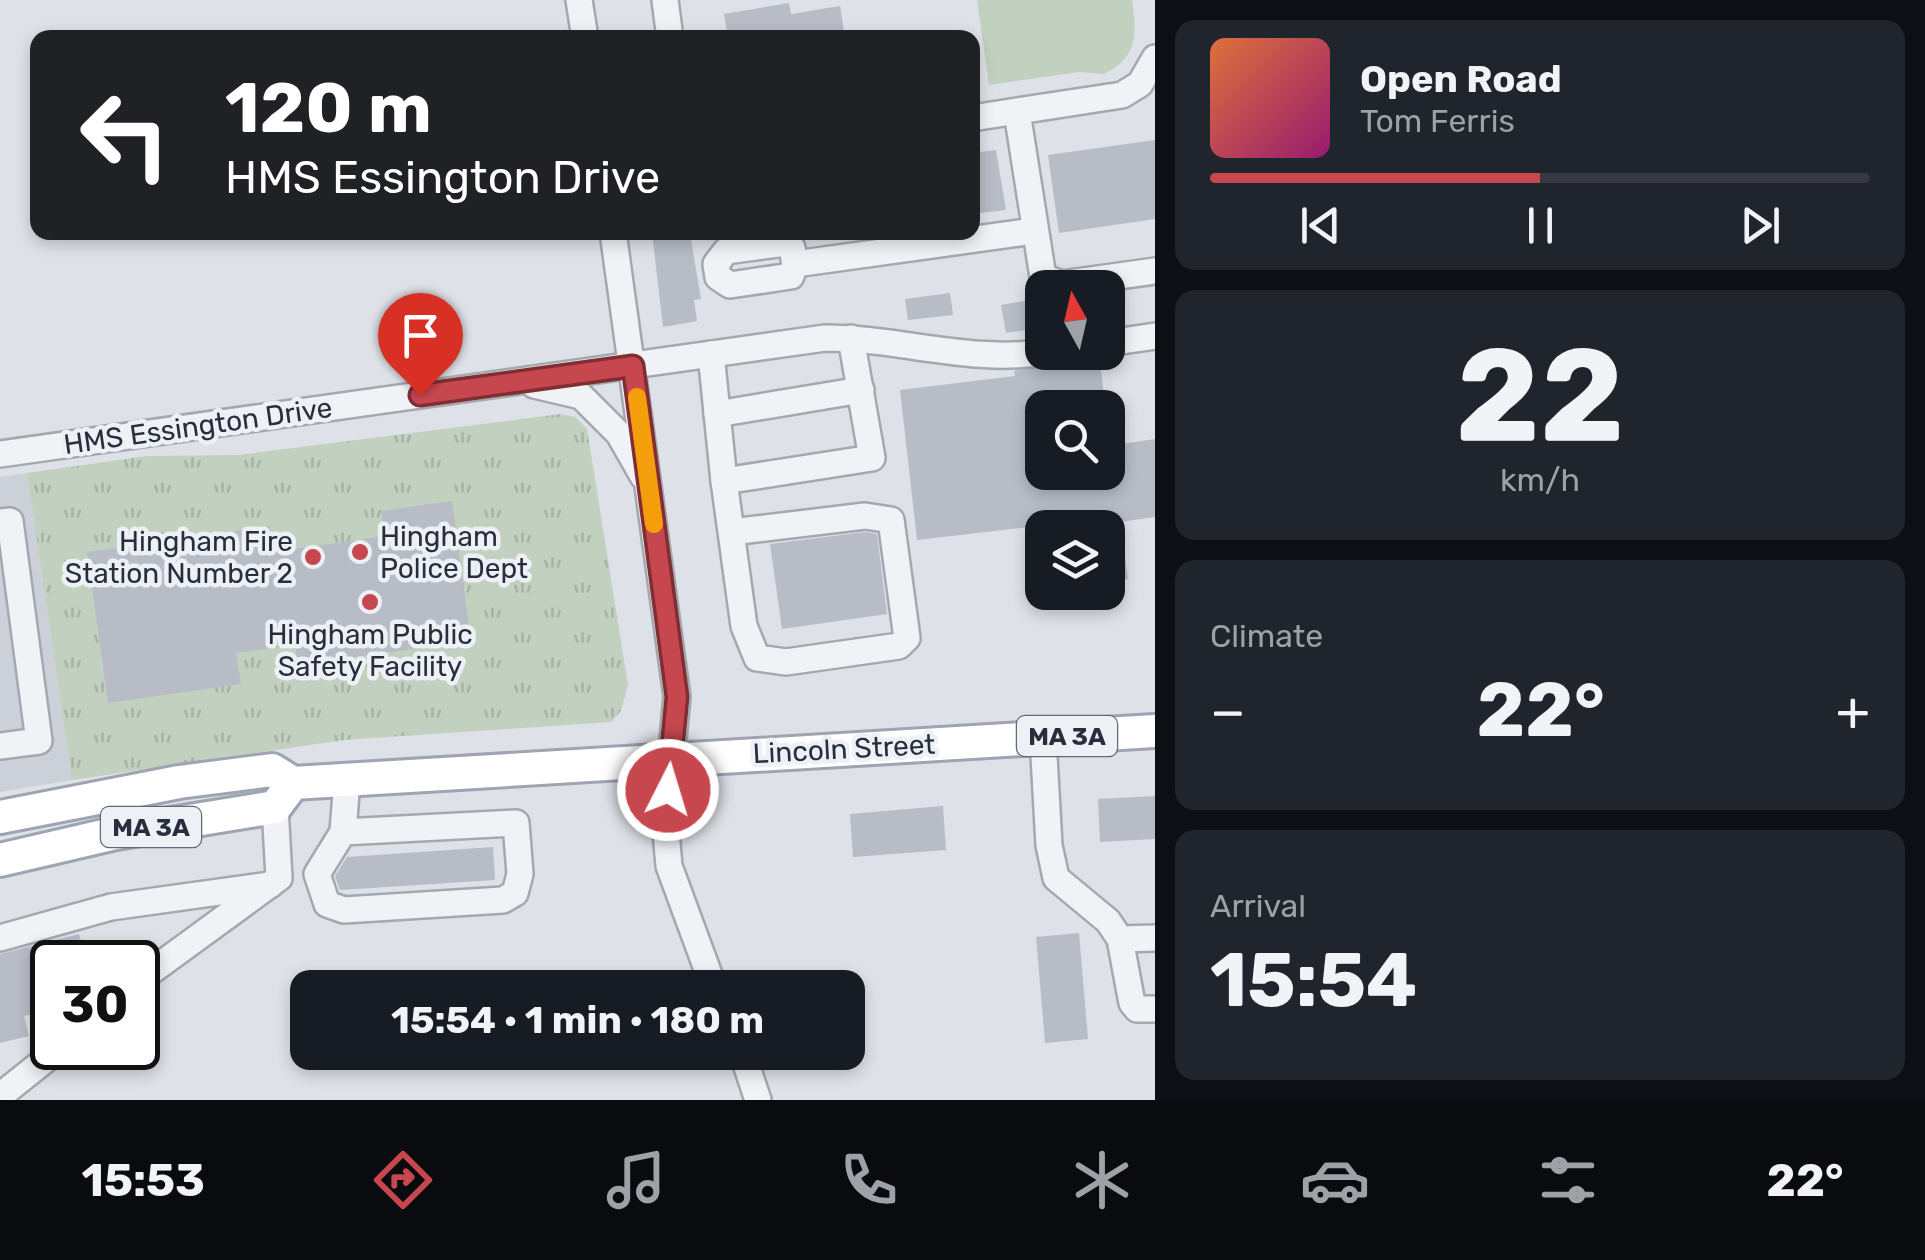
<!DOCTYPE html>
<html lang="en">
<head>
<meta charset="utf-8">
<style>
  body { margin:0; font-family:Rubik,sans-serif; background:#20242c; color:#f1f3f6; height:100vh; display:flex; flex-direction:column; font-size:38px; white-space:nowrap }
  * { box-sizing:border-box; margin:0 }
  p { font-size:32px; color:#9ea1a6 }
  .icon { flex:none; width:55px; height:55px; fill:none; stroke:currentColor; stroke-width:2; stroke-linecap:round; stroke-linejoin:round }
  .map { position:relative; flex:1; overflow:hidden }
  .panel { display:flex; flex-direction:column; gap:20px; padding:20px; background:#0d0f14; width:770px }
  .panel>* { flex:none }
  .guide { position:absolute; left:30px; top:30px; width:950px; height:210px; border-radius:20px; box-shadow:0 5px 15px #0003; background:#202124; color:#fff; overflow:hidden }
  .needle { width:65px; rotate:352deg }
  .tools { position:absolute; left:1025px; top:270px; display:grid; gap:20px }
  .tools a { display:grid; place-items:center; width:100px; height:100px; border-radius:20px; background:#171b24; box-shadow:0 5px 15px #0003; font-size:50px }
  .speed { position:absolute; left:30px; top:940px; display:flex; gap:20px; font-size:50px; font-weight:700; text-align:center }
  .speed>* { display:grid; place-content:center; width:130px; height:130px; border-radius:50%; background:#171b24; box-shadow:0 5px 15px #0003; line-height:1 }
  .speed .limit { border:5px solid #111; border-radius:15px; background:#fff; color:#111 }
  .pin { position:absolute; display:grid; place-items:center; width:85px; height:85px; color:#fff; margin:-102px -42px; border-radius:50% 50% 50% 0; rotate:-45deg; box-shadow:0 0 10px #0007 }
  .pin .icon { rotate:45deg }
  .me { position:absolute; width:110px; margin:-55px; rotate:5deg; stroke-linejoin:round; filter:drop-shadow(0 0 8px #0008) }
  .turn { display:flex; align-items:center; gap:35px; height:210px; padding:0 30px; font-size:45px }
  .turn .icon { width:130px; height:130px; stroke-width:2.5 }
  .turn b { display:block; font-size:70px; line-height:85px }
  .big { font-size:75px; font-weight:700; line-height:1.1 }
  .panel .tile { flex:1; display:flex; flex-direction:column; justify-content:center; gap:15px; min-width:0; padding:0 35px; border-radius:20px; background:#20242c }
  .panel .dial { align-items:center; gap:0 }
  .dial b { font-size:130px; line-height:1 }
  .song { display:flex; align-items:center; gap:30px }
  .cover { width:120px; height:120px; border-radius:15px; background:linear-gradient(135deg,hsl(20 70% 55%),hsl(320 70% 35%)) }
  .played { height:10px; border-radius:5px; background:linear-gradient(90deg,#c7474f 50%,#363941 50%) }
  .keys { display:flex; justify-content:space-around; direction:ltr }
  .heat { display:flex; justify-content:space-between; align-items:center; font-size:55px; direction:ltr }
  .trip { position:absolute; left:290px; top:970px; width:575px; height:100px; border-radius:20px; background:#171b24; box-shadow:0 5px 15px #0003; font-weight:700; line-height:100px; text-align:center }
  .tabs { display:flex; height:160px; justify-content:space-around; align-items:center; background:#090b0e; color:#9ea1a6 }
  .tabs .icon { width:70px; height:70px }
  .tabs .selected { color:#c7474f }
  .tabs b { font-size:45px; color:#f1f3f6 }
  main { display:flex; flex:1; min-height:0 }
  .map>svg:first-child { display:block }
  .built { fill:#ccd0d9 }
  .grass { fill:url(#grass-tufts) }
  .park { fill:#c2d0bf }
  .building { fill:#b8bcc6 }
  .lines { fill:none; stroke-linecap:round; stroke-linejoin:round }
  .minor-casing { stroke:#a4a8b1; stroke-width:30 }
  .major-casing { stroke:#9ea4b2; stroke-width:38 }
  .minor { stroke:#f0f2f5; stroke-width:25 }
  .major { stroke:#fff; stroke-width:32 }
  .route-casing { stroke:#812e33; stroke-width:25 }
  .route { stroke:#c7474f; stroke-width:18 }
  .slow { stroke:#f59e0b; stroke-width:18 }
  .poi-dot { fill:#c7474f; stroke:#edf0f5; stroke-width:4 }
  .labels { text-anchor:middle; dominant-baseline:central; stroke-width:9; stroke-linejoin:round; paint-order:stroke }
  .shield { fill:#edf0f5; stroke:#636874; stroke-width:2.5 }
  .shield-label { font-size:25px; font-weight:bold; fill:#282e3d }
  .street-label { font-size:28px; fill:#282e3d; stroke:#edf0f5 }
  .poi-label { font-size:28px; fill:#282e3d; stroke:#edf0f5; text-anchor:start }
</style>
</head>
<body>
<main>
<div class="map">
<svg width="1155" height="1100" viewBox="0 0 1155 1100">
  <defs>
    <pattern id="grass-tufts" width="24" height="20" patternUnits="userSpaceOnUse" patternTransform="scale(2.5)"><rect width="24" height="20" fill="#c2d0bf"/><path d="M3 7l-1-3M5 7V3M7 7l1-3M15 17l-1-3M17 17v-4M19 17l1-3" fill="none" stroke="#a7b3a5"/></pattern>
  </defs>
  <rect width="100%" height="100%" fill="#dee1e7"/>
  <!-- built -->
  <path class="built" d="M27 473 72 780 0 792V477Z"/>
  <!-- grass -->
  <path class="grass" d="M560 414 575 417 587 429 628 685 621 711 611 722 344 740 72 780 27 473 147 456 239 455Z"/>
  <!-- park -->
  <path class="park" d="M977 0H1132C1137 34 1138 57 1104 74L1079 72 989 85Z"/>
  <!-- building -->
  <g class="building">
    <path d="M789 3 791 14 840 6 845 38H728L724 14Z"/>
    <path d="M1155 140V219L1059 233 1048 155Z"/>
    <path d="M996 150 1006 210 972 214V153Z"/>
    <path d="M652 233H690L701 299 694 300 697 321 663 327Z"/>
    <path d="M950 293 953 315 908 320 905 299Z"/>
    <path d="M1042 298V328L1006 333 1001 305Z"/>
    <path d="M1099 357 1106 408H1042V472H1108V446L1155 439V517L1120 522 1128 579 1108 582V528L1037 526 917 540 900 390 1015 376 1014 371Z"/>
    <path d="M452 501 471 641 298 665 295 645 236 653 241 684 108 703 87 552 270 526 273 552 385 536 381 511Z"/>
    <path d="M865 532 877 534 887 614 782 629 770 544Z"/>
    <path d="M1155 796V839L1100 842 1098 799Z"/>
    <path d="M943 806 946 850 853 857 850 814Z"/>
    <path d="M493 847 495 880 340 890 335 876 347 857Z"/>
    <path d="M1079 933 1088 1039 1045 1043 1036 937Z"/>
    <path d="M79 934 86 962H52V986L46 987 52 1009 24 1016 29 1036 0 1043V954Z"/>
  </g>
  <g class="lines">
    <defs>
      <g id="minor">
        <path d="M579 0 585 38"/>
        <path d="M665 0 670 38"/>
        <path d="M1017 112 1043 277 1062 284 1155 271"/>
        <path d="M972 118 1122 95 1140 84 1155 58"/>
        <path d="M613 232 677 697 665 821 669 866 714 988"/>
        <path d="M795 264 791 276 730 285 718 277 716 264 726 251 785 243 792 248 795 264 1034 231"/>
        <path d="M1108 343 1155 336"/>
        <path d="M711 354 724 481 872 458 851 338"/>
        <path d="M534 385 581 396 619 434 643 476"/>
        <path d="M717 414 861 390"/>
        <path d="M0 454 825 338C899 338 972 364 1046 352"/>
        <path d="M724 481 744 626 757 658 786 662 899 646 907 638 891 520 865 516 731 532"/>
        <path d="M0 522 10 521 39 741 0 746"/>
        <path d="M1043 738 1049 845 1056 878 1108 921 1120 939 1132 1003 1137 1009H1155"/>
        <path d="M343 832 516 823 520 874 515 893 503 900 344 910 327 904 317 874 343 832 347 780"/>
        <path d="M0 938 111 907 270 885"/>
        <path d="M1120 939 1155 938"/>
        <path d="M138 981 279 878 275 807"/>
        <path d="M742 1052 758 1100"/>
        <path d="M0 1096 60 1048"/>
      </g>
      <g id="major">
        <path d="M0 817 179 782 272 770 293 783 1155 731"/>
        <path d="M0 860 116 833 275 807 293 783"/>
      </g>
    </defs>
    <!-- minor casing -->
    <use href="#minor" class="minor-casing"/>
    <!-- major casing -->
    <use href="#major" class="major-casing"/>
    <!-- minor -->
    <use href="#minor" class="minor"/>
    <!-- major -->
    <use href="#major" class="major"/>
  </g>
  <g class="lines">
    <defs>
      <path id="route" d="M420 395 633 366 677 697 668 790"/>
    </defs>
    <!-- route casing -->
    <use href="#route" class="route-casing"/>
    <!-- route -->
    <use href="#route" class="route"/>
    <!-- slow -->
    <path class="slow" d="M637 397 654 524"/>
  </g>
  <!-- markers -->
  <g class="poi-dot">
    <circle cx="360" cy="552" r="10"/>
    <circle cx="313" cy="557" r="10"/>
    <circle cx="370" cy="602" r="10"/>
  </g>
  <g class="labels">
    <!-- shield labels -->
    <g class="shield">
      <rect x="1017" y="716" width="100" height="40" rx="8"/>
      <rect x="101" y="807" width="100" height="40" rx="8"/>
    </g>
    <g class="shield-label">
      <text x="1067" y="736">MA 3A</text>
      <text x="151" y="827">MA 3A</text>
    </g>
    <!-- street labels -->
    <g class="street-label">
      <text transform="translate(198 426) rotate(-8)">HMS Essington Drive</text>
      <text transform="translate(844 749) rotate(-3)">Lincoln Street</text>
    </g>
    <!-- poi labels -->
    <g class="poi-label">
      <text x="380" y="536">Hingham<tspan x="380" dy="32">Police Dept</tspan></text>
      <text x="293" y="541" text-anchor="end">Hingham Fire<tspan x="293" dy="32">Station Number 2</tspan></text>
      <text x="370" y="634" text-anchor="middle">Hingham Public<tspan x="370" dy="32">Safety Facility</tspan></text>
    </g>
  </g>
</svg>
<div class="tools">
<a><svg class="needle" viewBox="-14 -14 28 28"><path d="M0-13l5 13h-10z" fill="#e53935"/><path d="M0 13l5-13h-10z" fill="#9ea1a6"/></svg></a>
<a><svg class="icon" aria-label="search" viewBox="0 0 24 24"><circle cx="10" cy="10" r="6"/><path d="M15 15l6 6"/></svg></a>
<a><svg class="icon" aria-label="layers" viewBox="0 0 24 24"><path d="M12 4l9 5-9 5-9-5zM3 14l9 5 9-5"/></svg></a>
</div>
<div class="speed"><div class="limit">30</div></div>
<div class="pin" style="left:420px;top:395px;background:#d93025"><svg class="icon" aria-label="arrive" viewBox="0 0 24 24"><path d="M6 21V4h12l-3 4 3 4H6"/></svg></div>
<svg class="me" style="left:668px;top:790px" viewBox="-20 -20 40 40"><circle r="17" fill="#c7474f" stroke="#fff" stroke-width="3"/><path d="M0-11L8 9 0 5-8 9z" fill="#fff"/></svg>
<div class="trip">15:54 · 1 min · 180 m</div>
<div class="guide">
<div class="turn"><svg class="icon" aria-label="left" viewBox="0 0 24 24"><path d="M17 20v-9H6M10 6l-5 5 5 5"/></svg><div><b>120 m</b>HMS Essington Drive</div></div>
</div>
</div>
<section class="panel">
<div class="tile">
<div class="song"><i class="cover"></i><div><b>Open Road</b><p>Tom Ferris</p></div></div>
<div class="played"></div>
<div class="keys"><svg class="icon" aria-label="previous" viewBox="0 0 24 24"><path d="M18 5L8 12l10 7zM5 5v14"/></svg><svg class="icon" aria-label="pause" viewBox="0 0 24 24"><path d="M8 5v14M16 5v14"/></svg><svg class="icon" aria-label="next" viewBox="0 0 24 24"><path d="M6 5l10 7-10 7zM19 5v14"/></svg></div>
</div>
<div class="tile dial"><b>22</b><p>km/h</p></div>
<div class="tile"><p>Climate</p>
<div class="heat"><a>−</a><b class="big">22°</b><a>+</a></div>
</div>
<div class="tile"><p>Arrival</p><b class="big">15:54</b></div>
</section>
</main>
<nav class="tabs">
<b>15:53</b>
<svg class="icon selected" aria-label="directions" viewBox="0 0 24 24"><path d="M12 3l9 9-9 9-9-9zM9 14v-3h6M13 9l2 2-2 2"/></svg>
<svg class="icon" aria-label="music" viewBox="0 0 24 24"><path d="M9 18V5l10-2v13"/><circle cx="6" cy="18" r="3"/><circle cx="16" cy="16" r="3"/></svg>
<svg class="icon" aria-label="phone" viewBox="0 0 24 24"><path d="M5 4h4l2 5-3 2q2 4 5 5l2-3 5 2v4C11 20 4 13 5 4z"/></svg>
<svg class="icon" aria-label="climate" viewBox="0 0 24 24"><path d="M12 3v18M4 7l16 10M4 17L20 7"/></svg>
<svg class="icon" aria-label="car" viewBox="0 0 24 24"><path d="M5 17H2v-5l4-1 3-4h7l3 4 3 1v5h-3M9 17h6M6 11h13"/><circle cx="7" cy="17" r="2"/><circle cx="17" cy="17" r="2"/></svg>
<svg class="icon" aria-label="filters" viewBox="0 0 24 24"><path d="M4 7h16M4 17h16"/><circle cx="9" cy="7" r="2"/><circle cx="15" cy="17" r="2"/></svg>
<b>22°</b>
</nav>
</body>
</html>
